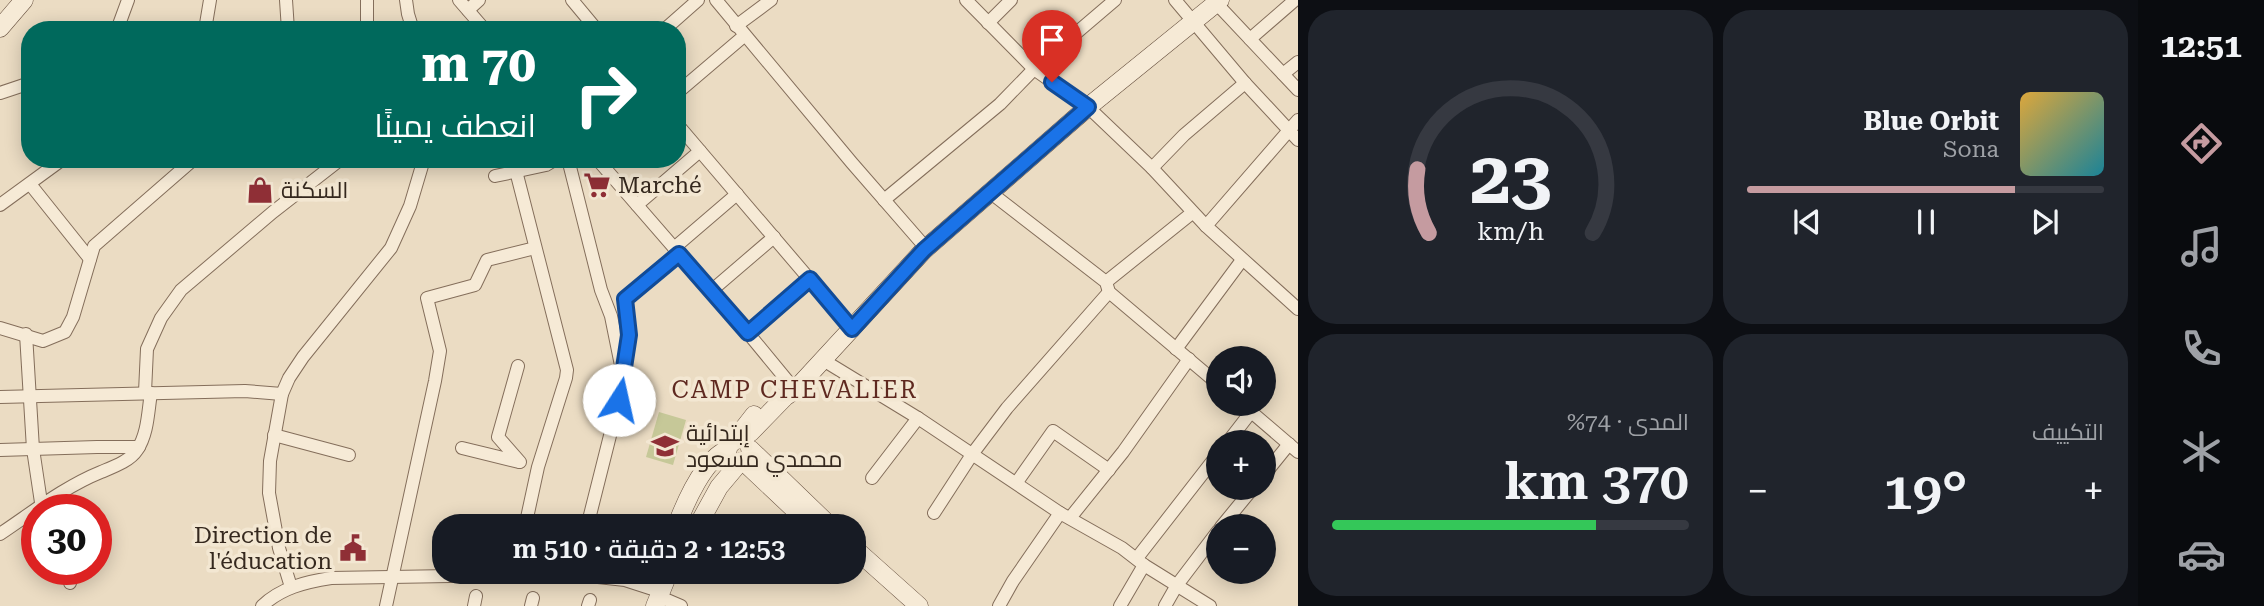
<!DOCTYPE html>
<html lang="ar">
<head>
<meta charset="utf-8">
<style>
  body { margin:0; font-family:"Roboto Serif",Cairo,serif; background:#20242c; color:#f1f3f6; direction:rtl; height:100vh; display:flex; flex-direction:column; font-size:26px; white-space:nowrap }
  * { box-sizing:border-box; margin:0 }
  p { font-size:23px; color:#9ea1a6 }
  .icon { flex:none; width:38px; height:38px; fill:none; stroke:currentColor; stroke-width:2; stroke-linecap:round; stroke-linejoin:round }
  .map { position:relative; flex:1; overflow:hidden; direction:ltr }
  .details { display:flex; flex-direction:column; gap:10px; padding:10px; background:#0d0f14; width:840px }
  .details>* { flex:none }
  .top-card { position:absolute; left:21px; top:21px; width:665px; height:147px; border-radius:28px; box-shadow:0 4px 18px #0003; direction:rtl; background:#00695c; color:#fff; overflow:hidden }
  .controls { position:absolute; left:1206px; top:346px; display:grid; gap:14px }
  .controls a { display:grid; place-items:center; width:70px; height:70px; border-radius:50%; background:#171b24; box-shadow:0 4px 18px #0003; font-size:35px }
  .speed { position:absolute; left:21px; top:494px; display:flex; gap:14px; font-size:35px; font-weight:700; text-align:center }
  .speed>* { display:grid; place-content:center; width:91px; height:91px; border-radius:50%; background:#171b24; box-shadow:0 4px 18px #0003; line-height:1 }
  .speed .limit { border:10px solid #d22; background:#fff; color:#111 }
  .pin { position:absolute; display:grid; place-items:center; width:60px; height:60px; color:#fff; margin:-72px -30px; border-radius:50% 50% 50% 0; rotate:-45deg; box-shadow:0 0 7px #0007 }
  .pin .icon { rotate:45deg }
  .me { position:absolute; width:77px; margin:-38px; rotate:10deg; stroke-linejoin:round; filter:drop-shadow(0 0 5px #0008) }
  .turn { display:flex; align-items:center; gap:24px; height:147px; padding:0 35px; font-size:32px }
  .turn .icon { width:91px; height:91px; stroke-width:2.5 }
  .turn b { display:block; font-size:49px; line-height:60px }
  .big { font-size:52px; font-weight:600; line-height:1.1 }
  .details .card { flex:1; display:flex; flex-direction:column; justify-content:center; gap:10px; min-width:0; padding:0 24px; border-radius:28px; background:#20242c }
  .details .dial { align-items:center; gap:0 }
  .dial svg { height:182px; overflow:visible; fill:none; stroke:#363941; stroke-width:7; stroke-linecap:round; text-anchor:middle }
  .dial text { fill:#f1f3f6; stroke:none }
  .song { display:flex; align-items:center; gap:21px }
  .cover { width:84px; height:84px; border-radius:10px; background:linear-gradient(135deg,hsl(40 70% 55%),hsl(190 70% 35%)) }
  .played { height:7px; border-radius:4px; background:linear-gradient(90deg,#c59ba0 75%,#363941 75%) }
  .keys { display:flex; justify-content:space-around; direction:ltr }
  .heat { display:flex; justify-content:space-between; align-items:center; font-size:38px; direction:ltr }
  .charge { height:10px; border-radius:5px; background:linear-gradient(90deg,#34c759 74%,#363941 0) }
  .details .tiles { flex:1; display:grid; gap:10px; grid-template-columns:repeat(2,1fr) }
  .trip { position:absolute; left:432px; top:514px; width:434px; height:70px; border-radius:28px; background:#171b24; box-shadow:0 4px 18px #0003; font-weight:600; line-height:70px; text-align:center; direction:rtl }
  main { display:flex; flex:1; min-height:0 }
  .tab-bar { display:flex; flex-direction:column; width:126px; justify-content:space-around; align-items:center; background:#090b0e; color:#9ea1a6 }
  .tab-bar .icon { width:49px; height:49px }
  .tab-bar .active { color:#c59ba0 }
  .tab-bar b { font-size:32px; color:#f1f3f6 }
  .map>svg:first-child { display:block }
  .green { fill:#c6c898 }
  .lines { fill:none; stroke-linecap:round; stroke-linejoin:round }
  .secondary-tunnel { stroke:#c7b8a2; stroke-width:18; stroke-dasharray:18 9; stroke-linecap:butt }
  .street-casing { stroke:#846e5b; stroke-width:14 }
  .secondary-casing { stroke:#664f3e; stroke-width:19 }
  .street { stroke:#f6ead6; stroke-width:12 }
  .secondary { stroke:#f6ead6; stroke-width:18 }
  .route-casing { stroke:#114b97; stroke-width:18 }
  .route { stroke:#1a73e8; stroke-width:12 }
  .labels { text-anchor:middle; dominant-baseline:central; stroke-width:7; stroke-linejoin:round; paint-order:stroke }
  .poi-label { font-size:23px; fill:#35281e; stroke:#f3e7d2; text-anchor:start }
  .neighbourhood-label { font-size:24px; letter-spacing:2px; fill:#5f2920; stroke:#f3e7d2 }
</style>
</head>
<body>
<main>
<nav class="tab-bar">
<b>12:51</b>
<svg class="icon active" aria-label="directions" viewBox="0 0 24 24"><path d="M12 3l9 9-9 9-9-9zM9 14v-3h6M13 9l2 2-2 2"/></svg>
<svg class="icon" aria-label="music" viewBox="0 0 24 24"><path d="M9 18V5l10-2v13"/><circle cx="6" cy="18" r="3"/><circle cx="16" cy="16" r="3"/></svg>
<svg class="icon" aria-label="phone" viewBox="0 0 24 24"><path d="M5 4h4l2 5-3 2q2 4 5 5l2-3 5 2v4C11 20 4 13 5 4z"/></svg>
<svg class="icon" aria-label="climate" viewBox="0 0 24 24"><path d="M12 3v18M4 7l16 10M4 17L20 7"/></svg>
<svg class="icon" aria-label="car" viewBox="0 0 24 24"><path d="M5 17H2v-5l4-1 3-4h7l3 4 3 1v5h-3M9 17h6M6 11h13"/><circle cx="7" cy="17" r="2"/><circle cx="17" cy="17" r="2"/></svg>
</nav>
<section class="details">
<div class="tiles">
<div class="card">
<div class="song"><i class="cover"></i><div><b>Blue Orbit</b><p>Sona</p></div></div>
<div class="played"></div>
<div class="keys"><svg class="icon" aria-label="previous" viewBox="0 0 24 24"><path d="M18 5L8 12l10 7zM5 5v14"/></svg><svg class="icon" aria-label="pause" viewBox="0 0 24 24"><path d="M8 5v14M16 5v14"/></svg><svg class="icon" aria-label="next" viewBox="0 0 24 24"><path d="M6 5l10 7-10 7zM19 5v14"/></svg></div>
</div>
<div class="card dial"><svg viewBox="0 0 100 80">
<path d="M14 69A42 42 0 1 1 86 69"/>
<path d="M14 69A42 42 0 0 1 9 41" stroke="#c59ba0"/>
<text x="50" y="56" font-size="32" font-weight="700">23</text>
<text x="50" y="72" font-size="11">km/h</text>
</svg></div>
<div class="card"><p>التكييف</p>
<div class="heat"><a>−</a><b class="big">19°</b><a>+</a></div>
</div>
<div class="card"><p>المدى · 74%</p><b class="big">370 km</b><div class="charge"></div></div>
</div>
</section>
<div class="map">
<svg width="1298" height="606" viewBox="0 0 1298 606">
  <rect width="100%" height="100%" fill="#ebdcc3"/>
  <!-- green -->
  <path class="green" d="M659 412 686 420 673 465 646 457Z"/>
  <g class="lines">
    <!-- secondary-tunnel -->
    <path class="secondary-tunnel" d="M722 468 744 441"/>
    <defs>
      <g id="street">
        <path d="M286 0 288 30"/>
        <path d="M367 0V30"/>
        <path d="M406 0 408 14 413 30"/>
        <path d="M459 0 485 30"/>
        <path d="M572 0 597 30"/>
        <path d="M716 0 852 163 926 248"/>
        <path d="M966 0 1034 69 1088 107 1152 168 1206 226 1298 309"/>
        <path d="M1175 0 1245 83 1298 140"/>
        <path d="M1216 3 1298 90"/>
        <path d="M468 10 479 0"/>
        <path d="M988 23 1011 0"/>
        <path d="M736 26 771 0"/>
        <path d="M117 30 128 0"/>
        <path d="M205 30 210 0"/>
        <path d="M664 30 698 0"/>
        <path d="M1250 39 1295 0"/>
        <path d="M1283 74 1298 62"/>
        <path d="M0 93 30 83"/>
        <path d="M677 93 744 36"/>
        <path d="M677 124 852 329"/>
        <path d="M568 159 601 290 611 316 624 380 587 527"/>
        <path d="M597 159 748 333 795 390"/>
        <path d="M1152 168 1184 135 1245 83"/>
        <path d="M516 171 567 370 566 378 538 467 525 527"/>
        <path d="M495 176 546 165 556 159"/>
        <path d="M30 184 90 259"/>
        <path d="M991 193 1106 282 1109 292 1218 384"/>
        <path d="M884 200 1000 104 1034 69 1115 0"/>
        <path d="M0 205 63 159"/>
        <path d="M637 205 700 151"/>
        <path d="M1206 226 1298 120"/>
        <path d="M674 248 737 194"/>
        <path d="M1106 282 1192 213"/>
        <path d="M711 291 774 237"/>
        <path d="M0 328 43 341 65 332 73 317 94 246 194 159"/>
        <path d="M748 333 810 279"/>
        <path d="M26 334 33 449 42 509"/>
        <path d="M1176 349 1242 260"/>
        <path d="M823 360 918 418 1060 513 1122 548 1144 565 1210 606"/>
        <path d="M518 366 498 437 520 462"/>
        <path d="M625 367 629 335 625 299 679 254"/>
        <path d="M145 392 147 349 161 318 181 290 273 212 341 159"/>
        <path d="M0 397 245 391 282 394"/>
        <path d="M1242 404 1298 452"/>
        <path d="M274 435 349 455"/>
        <path d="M1227 443 1251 412"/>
        <path d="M462 448 519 462"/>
        <path d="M0 450 97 447H139"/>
        <path d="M1264 475 1289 444"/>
        <path d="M872 478 918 418"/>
        <path d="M1017 482 1053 431 1109 470"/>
        <path d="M934 513 973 453 1007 408 1109 292"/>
        <path d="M1070 518 1123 452 1189 359"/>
        <path d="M1221 527 1253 488"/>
        <path d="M0 534C33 512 64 487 101 472 113 467 130 461 137 450 148 434 148 411 151 393"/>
        <path d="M1137 558 1218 454"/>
        <path d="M70 583 73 569"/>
        <path d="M291 587 279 548 269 493 270 461 282 394 289 378 303 357 391 248 410 206 424 159"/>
        <path d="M262 606C281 588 305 582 331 578L515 575 598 577 625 580 662 592"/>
        <path d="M386 606 435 381 440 351 427 298 475 285 487 260 535 248"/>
        <path d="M474 606 476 596"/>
        <path d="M531 606 533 598"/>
        <path d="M588 606 590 600"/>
        <path d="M658 606 660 597 681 606"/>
        <path d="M999 606 1013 581 1060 513"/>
        <path d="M1120 606 1144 565"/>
        <path d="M1165 606 1177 585 1218 531"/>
      </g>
      <g id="secondary">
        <path d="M0 28 24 0"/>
        <path d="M750 433 785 397 795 390 924 250 1088 107 1220 0"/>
        <path d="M733 442 754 415"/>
        <path d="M750 449 831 527"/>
        <path d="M743 461 813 527"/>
        <path d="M676 527C685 503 704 459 728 449"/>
        <path d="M697 527 719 487 740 462"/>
        <path d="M854 548 919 606"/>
        <path d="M655 606 669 572"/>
      </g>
    </defs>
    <!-- street casing -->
    <use href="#street" class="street-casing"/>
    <!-- secondary casing -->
    <use href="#secondary" class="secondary-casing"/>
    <!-- street -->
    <use href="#street" class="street"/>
    <!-- secondary -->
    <use href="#secondary" class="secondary"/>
  </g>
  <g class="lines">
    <defs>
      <path id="route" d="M619 400 629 335 625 299 679 254 748 333 810 279 852 329 924 250 1088 107 1052 82"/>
    </defs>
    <!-- route casing -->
    <use href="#route" class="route-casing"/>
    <!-- route -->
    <use href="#route" class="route"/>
  </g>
  <!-- icons -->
  <defs>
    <symbol id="supermarket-bare" viewBox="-9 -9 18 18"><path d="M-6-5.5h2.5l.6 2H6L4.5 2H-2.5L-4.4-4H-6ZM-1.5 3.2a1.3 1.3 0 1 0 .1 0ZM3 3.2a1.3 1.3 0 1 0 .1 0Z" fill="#8f2f36" stroke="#f3e7d2" stroke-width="2.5" paint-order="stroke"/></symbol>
    <symbol id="shop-bare" viewBox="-9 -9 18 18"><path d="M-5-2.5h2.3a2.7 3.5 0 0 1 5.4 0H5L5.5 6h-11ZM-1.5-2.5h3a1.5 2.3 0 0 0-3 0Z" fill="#8f2f36" stroke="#f3e7d2" stroke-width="2.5" paint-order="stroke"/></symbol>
    <symbol id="school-bare" viewBox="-9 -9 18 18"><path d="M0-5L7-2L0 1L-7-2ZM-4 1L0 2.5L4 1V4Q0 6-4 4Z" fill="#8f2f36" stroke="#f3e7d2" stroke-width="2.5" paint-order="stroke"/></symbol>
    <symbol id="civic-bare" viewBox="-9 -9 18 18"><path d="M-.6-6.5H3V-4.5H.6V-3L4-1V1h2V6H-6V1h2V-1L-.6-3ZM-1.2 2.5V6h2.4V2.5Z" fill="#8f2f36" stroke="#f3e7d2" stroke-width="2.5" paint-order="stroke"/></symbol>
  </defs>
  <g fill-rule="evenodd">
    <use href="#supermarket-bare" x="578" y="166" width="38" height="38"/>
    <use href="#shop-bare" x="241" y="171" width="38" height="38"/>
    <use href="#school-bare" x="646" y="427" width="38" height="38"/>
    <use href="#civic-bare" x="334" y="529" width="38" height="38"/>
  </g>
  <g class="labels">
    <!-- poi labels -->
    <g class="poi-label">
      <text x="618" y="185">Marché</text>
      <text x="281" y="190">السكنة</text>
      <text x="686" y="433">إبتدائية<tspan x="686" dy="26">محمدي مسعود</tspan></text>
      <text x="332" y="535" text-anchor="end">Direction de<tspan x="332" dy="26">l'éducation</tspan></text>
    </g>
    <!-- neighbourhood labels -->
    <g class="neighbourhood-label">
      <text x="795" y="390">CAMP CHEVALIER</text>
    </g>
  </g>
</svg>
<div class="controls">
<a><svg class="icon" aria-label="sound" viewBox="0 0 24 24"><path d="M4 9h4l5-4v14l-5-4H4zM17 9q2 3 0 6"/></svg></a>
<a>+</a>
<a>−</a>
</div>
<div class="speed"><div class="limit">30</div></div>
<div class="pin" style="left:1052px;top:82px;background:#d93025"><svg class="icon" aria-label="arrive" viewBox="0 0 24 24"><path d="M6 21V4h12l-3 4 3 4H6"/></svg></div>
<svg class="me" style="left:619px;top:400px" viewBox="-20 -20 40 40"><circle r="19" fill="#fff"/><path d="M0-13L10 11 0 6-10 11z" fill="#1a73e8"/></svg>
<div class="trip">12:53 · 2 دقيقة · 510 m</div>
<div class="top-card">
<div class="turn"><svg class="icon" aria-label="right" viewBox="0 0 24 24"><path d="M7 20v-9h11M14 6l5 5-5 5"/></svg><div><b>70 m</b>انعطف يمينًا</div></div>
</div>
</div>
</main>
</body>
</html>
